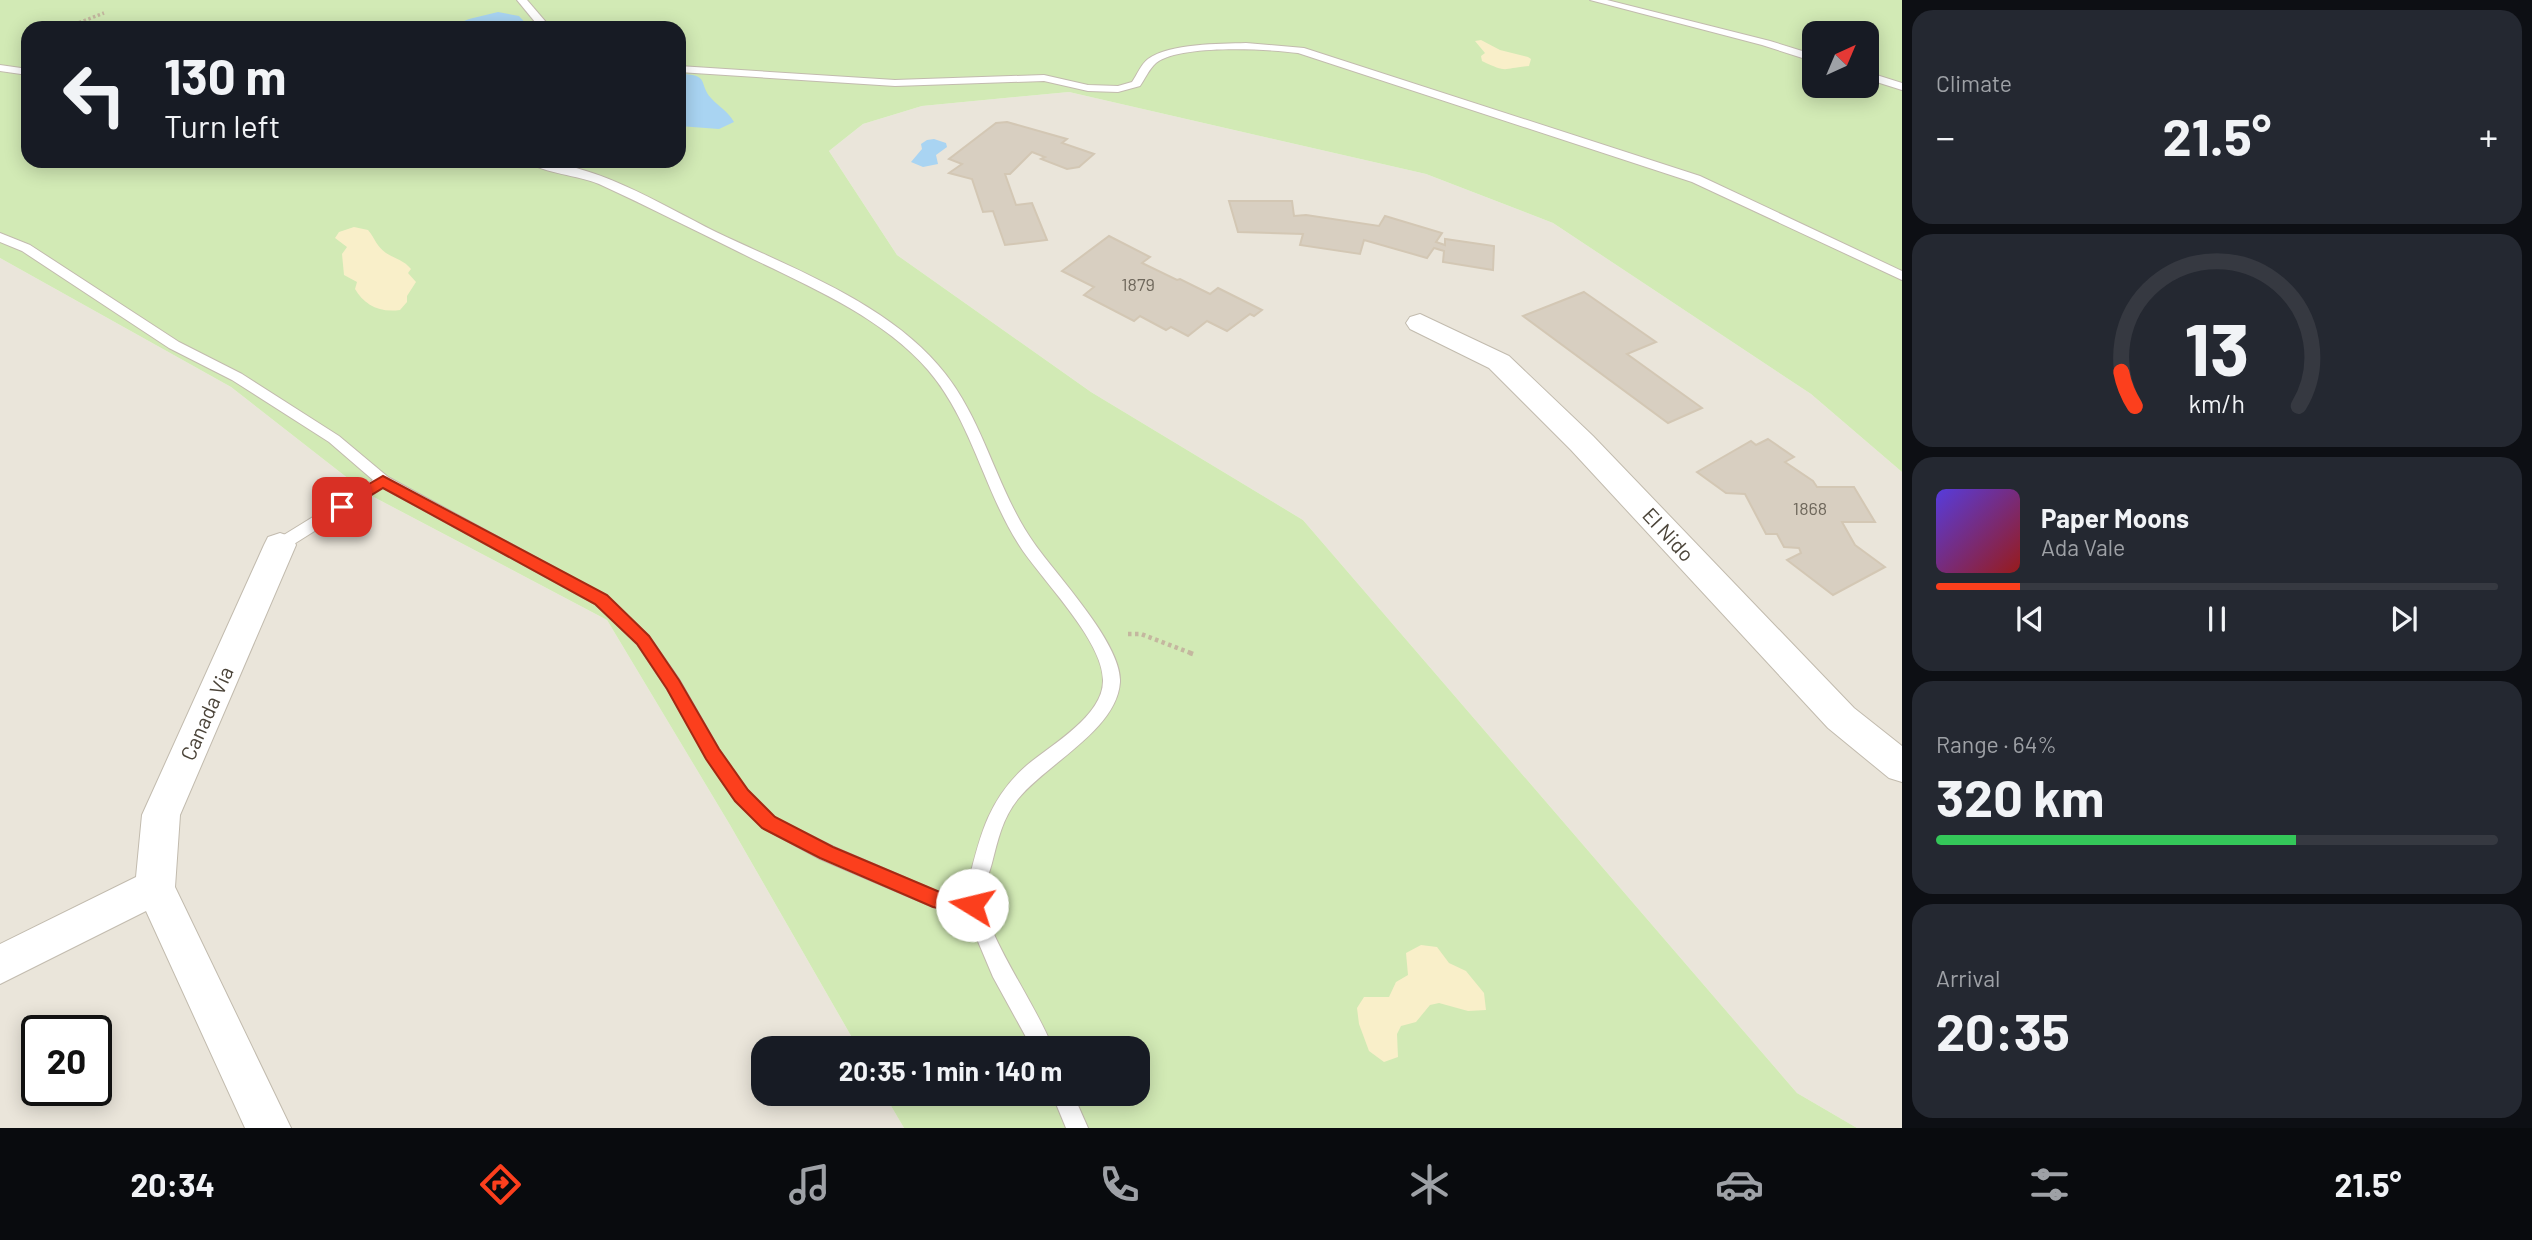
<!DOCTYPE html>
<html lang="en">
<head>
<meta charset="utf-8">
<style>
  body { margin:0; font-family:Barlow,sans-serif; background:#242831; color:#f1f3f6; height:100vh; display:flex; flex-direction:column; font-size:26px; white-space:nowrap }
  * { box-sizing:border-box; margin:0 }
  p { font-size:23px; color:#9ea1a6 }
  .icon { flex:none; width:38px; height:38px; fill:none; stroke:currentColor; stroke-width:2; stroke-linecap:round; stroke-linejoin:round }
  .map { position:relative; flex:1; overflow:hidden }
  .details { display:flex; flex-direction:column; gap:10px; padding:10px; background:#0d0f14; width:630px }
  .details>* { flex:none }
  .top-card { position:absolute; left:21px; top:21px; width:665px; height:147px; border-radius:21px; box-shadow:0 4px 18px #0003; background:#171b24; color:#f1f3f6; overflow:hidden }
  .needle { width:46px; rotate:44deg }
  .buttons { position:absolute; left:1802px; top:21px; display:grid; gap:14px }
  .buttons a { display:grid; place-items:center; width:77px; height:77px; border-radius:14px; background:#171b24; box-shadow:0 4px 18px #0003; font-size:35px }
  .speed { position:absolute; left:21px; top:1015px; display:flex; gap:14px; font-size:35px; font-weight:700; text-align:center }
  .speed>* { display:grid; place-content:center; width:91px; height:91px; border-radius:50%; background:#171b24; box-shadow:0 4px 18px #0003; line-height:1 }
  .speed .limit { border:4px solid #111; border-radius:10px; background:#fff; color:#111 }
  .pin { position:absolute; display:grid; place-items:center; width:60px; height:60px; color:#fff; margin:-30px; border-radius:14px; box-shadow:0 4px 10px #0006 }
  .me { position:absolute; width:77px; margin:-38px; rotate:279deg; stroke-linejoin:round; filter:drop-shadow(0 0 5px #0008) }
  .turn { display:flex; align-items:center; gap:24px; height:147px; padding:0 28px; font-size:32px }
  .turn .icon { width:91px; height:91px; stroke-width:2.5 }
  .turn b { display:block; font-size:49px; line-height:60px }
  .big { font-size:52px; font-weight:700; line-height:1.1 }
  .details .tile { flex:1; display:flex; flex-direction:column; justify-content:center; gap:10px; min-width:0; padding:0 24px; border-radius:21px; background:#242831 }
  .details .dial { align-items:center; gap:0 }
  .dial svg { height:182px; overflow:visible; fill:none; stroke:#363941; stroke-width:7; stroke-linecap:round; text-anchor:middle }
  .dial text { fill:#f1f3f6; stroke:none }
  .song { display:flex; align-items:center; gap:21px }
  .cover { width:84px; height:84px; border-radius:10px; background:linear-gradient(135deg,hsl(250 70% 55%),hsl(0 70% 35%)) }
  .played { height:7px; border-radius:4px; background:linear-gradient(90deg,#fc3f1d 15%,#363941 15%) }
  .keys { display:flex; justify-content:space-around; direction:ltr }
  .heat { display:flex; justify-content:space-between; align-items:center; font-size:38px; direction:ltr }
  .charge { height:10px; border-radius:5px; background:linear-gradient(90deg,#34c759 64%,#363941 0) }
  .trip { position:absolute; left:751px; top:1036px; width:399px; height:70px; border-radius:21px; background:#171b24; box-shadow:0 4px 18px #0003; font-weight:700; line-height:70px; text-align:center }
  .tab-bar { display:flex; height:112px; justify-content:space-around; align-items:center; background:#090b0e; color:#9ea1a6 }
  .tab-bar .icon { width:49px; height:49px }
  .tab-bar .active { color:#fc3f1d }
  .tab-bar b { font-size:32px; color:#f1f3f6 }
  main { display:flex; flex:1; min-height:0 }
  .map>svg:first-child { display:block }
  .residential { fill:#eae5da; fill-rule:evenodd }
  .green { fill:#d2eab5; fill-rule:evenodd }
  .sand { fill:#f9efc9 }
  .water { fill:#a9d4f2 }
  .building { fill:#d8cfc1; stroke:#d3c7b4; stroke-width:2 }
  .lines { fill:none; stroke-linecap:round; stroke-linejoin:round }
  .lane-casing { stroke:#c2bbae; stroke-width:2 }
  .street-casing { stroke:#c2bbae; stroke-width:2 }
  .path-far2 { stroke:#c4b79f; stroke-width:3.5; stroke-dasharray:2.5 2.5; stroke-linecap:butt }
  .path-far1 { stroke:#c4b79f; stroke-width:4.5; stroke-dasharray:3.5 3.5; stroke-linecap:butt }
  .path { stroke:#c4b79f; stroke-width:5; stroke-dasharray:4.5 4.5; stroke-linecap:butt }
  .lane { fill:#fff; fill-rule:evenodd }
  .street { fill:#fff; fill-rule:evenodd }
  .route { fill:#fc3f1d; stroke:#a42913; stroke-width:2 }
  .labels { text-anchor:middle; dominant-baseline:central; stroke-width:6; stroke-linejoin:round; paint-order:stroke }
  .number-label { font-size:18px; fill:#6e675b }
  .street-label { font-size:21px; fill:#4b4439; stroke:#fff }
</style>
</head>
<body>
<main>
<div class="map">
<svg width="1902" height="1128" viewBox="0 0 1902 1128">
  <rect width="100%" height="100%" fill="#f6f3ec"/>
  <!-- residential -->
  <g class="residential">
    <path d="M1069 92 1426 174 1553 223 1811 394 1902 472V1128H1857L1797 1093 1303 520 1091 392 897 255 829 151 863 124 922 106Z"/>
    <path d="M0 258 231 387 368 494 607 620 730 825 858 1048H763V1094H884L904 1128H0ZM37 1031H96V1090H37Z"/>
  </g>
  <!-- green -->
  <path class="green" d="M0 0H1902V472L1811 394 1553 223 1426 174 1069 92 922 106 863 124 829 151 897 255 1091 392 1303 520 1797 1093 1857 1128H904L884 1094H1138V1048H858L730 825 607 620 368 494 231 387 0 258ZM28 28H679V161H28ZM1815 33H1867V86H1815Z"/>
  <!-- sand -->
  <g class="sand">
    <path d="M1481 40 1500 50 1528 57 1531 59 1529 66C1502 68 1509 74 1482 61L1481 56 1485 53 1475 41Z"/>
    <path d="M354 227 368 230C375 238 376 246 386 253 395 259 404 260 411 269L408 273 416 282 407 296V302L400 310C378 313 364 304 355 289L357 282 344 275 342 254 347 247 335 238 339 232Z"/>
    <path d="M1421 945 1437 947 1449 963 1466 971 1484 993 1486 1010 1468 1011 1439 1003 1430 1005 1416 1022 1401 1026 1397 1034 1398 1057 1384 1062 1369 1051 1359 1024 1357 1008 1364 997H1389L1396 982 1408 975 1406 953Z"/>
  </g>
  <!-- water -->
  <g class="water">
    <path d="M498 12 519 16 530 28H447L469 19Z"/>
    <path d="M679 74C711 74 698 84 711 98 719 107 728 111 734 122L719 129 679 126Z"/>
    <path d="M934 139 946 143 947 147 936 155 938 164 923 167 911 162 922 149 921 144 927 140Z"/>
  </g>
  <!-- building -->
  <g class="building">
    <path d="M1007 122 1067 139 1062 143 1094 154 1079 167 1067 169 1041 159 1045 157 1032 152 1010 174H1005L1016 205 1032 203 1047 240 1005 245 993 211 983 212 972 179 949 173 962 164 949 159 996 123Z"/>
    <path d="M1229 201H1292L1294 216 1306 215 1379 226 1385 216 1442 233 1436 242 1445 245V239L1494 246 1493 270 1443 262 1444 251 1434 248 1427 258 1364 240 1360 254 1300 245 1303 234 1238 232Z"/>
    <path d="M1109 236 1150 257 1142 263 1177 280 1180 279 1210 294 1218 288 1262 310 1254 316 1250 314 1227 331 1207 321 1188 336 1171 327 1166 330 1140 316 1134 321 1084 295 1094 287 1062 271Z"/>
    <path d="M1584 292 1656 342 1627 354 1702 408 1668 423 1523 316Z"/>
    <path d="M1768 439 1794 457 1785 462 1813 481 1817 487H1854L1875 522H1842L1855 545 1885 567 1833 595 1787 560 1801 553 1799 548 1784 547 1777 534H1766L1745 494 1726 493 1697 472 1751 441 1756 445Z"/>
  </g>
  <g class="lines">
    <defs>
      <g id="lane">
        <path d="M517 0H527L551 28H540Z"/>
        <path d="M1590 0H1607L1770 41 1815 55V62L1762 45Z"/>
        <path d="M1246 43 1304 48 1700 176 1902 271V280L1692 182 1298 53C1267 49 1181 44 1156 63 1149 69 1145 79 1140 86L1118 92 1088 91 1044 81 895 86 679 72V66L895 80 1044 75 1088 85 1118 86 1132 82C1137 75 1141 64 1148 59 1170 43 1220 44 1246 43Z"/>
        <path d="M0 65 28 69V75L0 71Z"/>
        <path d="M1867 72 1902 83V90L1867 79Z"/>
        <path d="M527 161C593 161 658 203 716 232 790 267 884 302 938 365 984 417 995 488 1034 543 1057 576 1122 644 1120 682 1117 730 1046 764 1018 799 1002 819 998 840 992 863 989 875 980 894 982 907 983 914 989 923 992 930 1010 971 1037 1009 1053 1048H1032L993 977 966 913 933 907 820 859 763 828 735 801 707 759 667 689 637 644 595 604 383 488 286 549H274L272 545 274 541 373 480 329 442 232 380 169 348 22 251 0 242V233L30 245 179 342 242 374 339 436 388 477 607 596 649 636 679 679 719 749 747 791 775 818 834 847 941 893 965 896C978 846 984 803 1026 766 1049 746 1104 716 1103 680 1103 641 1043 581 1021 548 984 492 972 421 928 370 880 315 805 285 741 253 694 230 647 206 599 184 578 175 544 174 527 161Z"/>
        <path d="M1052 1094H1073L1088 1128H1066Z"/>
      </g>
      <g id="street">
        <path d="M1420 314 1509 356 1593 436 1854 708 1902 746V782L1889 778 1828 728 1571 450 1489 368 1410 329 1406 323 1410 317Z"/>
        <path d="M280 533 292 537 296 545 180 815 175 887 291 1128H245L146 911 0 984V944L136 877 142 815 264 545 268 537Z"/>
      </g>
    </defs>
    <!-- lane casing -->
    <use href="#lane" class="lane-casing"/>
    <!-- street casing -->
    <use href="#street" class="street-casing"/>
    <!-- path-far2 -->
    <path class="path-far2" d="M65 28 104 13"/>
    <!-- path-far1 -->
    <path class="path-far1" d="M1128 634H1141L1193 654"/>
    <!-- path -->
    <path class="path" d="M1190 653 1193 654"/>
    <!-- lane -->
    <use href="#lane" class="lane"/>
    <!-- street -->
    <use href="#street" class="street"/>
  </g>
  <!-- route -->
  <path class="route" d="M383 476 607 595 649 636 679 680 719 749 748 790 775 817 833 847 942 893 979 899 982 905 979 911 972 914 933 907 820 858 762 828 735 801 706 759 667 689 637 644 595 604 383 488 347 510H336L334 507 336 503Z"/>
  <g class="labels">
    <!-- number labels -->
    <g class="number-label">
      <text x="1138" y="284">1879</text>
      <text x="1810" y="508">1868</text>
    </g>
    <!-- street labels -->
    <g class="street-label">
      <text transform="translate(1669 534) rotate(47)">El Nido</text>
      <text transform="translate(206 713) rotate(-66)">Canada Via</text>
    </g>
  </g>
</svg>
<div class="buttons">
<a><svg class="needle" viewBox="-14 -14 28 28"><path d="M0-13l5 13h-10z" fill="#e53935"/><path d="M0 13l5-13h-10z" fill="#9ea1a6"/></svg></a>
</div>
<div class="speed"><div class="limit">20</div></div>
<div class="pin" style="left:342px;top:507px;background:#d93025"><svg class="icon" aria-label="arrive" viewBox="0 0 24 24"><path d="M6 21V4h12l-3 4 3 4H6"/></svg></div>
<svg class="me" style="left:972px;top:905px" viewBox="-20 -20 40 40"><circle r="19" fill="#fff"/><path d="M0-13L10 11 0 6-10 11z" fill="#fc3f1d"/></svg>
<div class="trip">20:35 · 1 min · 140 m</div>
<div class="top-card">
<div class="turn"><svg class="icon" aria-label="left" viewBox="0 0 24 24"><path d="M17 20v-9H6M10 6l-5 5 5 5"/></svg><div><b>130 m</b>Turn left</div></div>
</div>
</div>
<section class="details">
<div class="tile"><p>Climate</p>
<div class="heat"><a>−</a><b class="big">21.5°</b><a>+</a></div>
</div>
<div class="tile dial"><svg viewBox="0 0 100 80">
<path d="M14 69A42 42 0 1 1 86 69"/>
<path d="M14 69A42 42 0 0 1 8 54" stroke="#fc3f1d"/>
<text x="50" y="56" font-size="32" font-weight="700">13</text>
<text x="50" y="72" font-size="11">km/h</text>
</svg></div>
<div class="tile">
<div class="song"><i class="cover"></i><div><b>Paper Moons</b><p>Ada Vale</p></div></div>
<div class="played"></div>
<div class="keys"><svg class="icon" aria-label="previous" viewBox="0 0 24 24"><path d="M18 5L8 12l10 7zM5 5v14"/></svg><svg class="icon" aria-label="pause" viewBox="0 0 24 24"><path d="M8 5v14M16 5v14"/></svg><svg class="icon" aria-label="next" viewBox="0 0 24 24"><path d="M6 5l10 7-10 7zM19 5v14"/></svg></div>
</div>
<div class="tile"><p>Range · 64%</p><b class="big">320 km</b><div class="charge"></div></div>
<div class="tile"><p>Arrival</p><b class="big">20:35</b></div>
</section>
</main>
<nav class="tab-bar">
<b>20:34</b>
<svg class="icon active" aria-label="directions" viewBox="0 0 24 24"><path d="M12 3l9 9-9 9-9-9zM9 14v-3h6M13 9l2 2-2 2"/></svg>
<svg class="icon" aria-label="music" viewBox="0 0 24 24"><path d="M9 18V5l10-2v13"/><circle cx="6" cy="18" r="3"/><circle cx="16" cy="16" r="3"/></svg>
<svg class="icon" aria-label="phone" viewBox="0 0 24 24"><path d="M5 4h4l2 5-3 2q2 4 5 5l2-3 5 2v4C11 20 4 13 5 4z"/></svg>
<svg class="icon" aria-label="climate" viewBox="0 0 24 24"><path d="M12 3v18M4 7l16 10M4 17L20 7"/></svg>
<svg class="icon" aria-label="car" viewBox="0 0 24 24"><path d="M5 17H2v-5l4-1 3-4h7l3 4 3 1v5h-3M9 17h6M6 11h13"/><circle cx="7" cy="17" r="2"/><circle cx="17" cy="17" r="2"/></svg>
<svg class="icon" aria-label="filters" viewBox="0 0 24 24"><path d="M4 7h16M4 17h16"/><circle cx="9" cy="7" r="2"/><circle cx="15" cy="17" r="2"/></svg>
<b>21.5°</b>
</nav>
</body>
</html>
